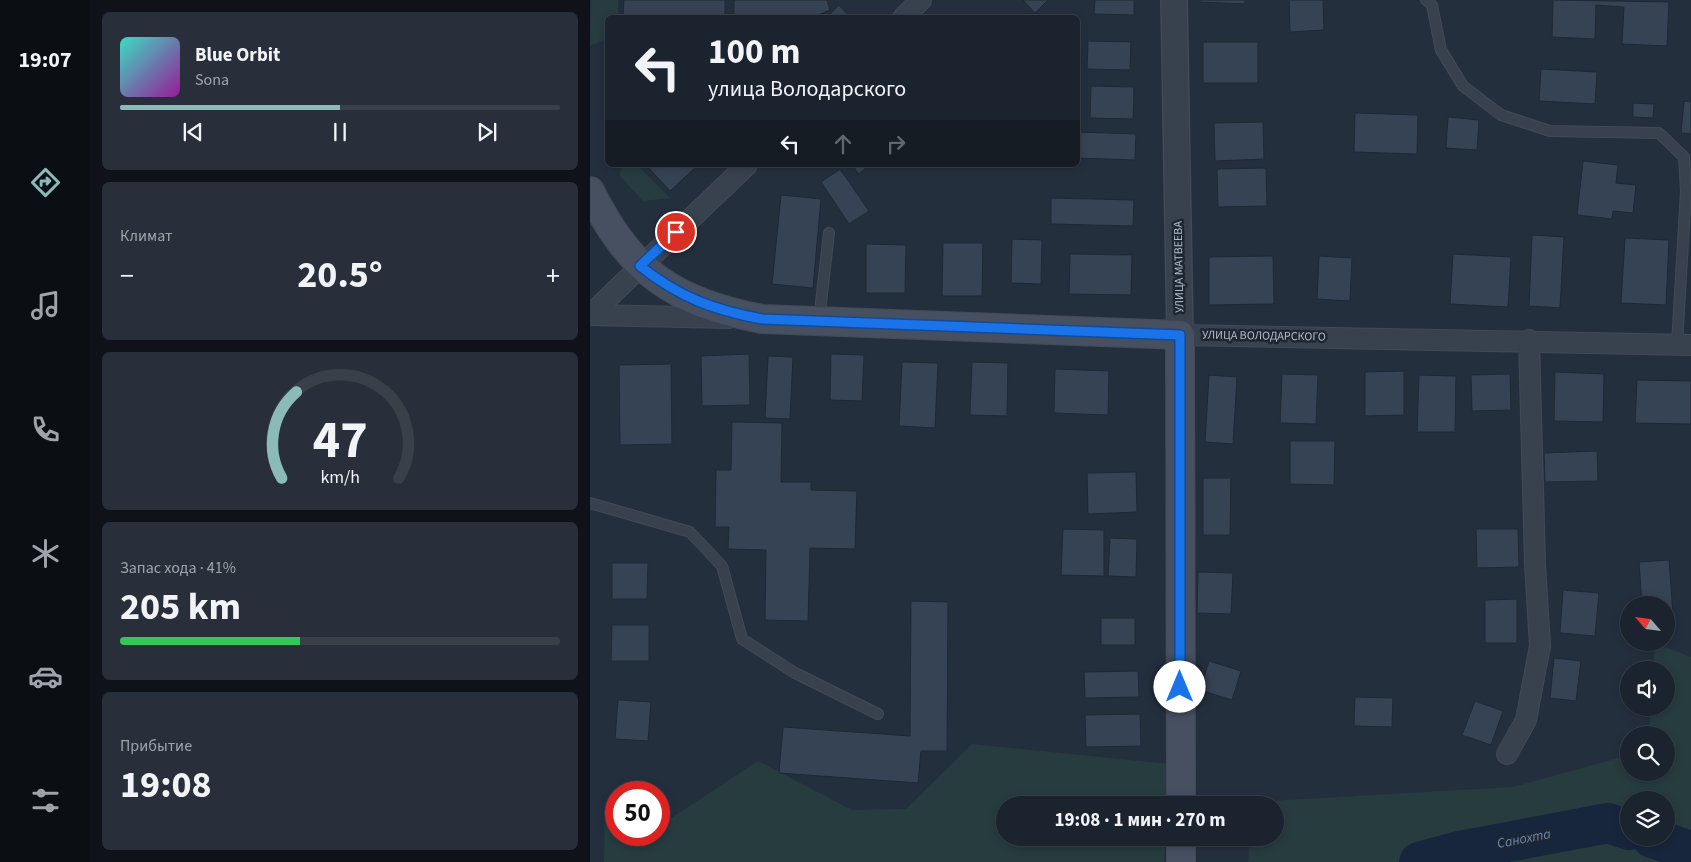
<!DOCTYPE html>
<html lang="ru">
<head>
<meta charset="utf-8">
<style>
  body { margin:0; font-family:"Source Sans 3",sans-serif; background:#282f3a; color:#f1f3f6; height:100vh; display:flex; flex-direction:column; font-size:19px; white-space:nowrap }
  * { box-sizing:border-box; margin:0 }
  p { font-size:16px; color:#a0a4aa }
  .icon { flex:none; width:28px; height:28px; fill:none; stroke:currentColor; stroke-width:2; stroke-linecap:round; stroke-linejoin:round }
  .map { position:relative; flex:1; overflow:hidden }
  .sheet { display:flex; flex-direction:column; gap:12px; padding:12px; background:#0f1319; width:500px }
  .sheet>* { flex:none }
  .top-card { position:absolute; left:15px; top:15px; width:475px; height:152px; border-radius:8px; box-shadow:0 2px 8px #0003,0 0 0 1px #39404a; background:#1b232e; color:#f1f3f6; overflow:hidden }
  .needle { width:32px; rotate:298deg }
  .controls { position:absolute; left:1030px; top:596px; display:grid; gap:10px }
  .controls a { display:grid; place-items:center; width:55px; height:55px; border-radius:50%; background:#1b232e; box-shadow:0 2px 8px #0003,0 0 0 1px #39404a; font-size:25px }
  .speed { position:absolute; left:15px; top:781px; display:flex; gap:10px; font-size:25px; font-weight:700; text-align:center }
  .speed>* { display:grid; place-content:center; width:65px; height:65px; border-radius:50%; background:#1b232e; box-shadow:0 2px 8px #0003,0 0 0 1px #39404a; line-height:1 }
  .speed .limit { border:8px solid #d22; background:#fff; color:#111 }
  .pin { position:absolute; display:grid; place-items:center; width:42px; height:42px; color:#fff; margin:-21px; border:2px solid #fff; border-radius:50%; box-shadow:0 1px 5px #0007 }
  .me { position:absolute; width:55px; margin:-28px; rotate:0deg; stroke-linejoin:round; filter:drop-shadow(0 0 4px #0008) }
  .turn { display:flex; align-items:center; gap:18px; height:105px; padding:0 20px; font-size:22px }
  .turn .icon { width:65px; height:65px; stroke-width:2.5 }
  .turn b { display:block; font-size:35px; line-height:42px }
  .lanes { display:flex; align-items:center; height:48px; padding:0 20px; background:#0003; justify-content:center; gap:25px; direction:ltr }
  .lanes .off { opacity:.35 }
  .big { font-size:38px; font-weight:700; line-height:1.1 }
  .sheet .tile { flex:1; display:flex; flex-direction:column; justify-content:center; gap:8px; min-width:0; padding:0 18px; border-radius:8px; background:#282f3a }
  .sheet .dial { align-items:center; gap:0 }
  .dial svg { height:130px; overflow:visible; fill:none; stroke:#39404a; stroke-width:7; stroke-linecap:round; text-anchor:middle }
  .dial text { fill:#f1f3f6; stroke:none }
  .song { display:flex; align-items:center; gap:15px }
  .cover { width:60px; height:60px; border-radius:8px; background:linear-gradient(135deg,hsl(170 70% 55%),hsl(300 70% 35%)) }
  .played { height:5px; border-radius:2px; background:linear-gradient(90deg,#8bbbb9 50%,#39404a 50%) }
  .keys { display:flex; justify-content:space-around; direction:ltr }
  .heat { display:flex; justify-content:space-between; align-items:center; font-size:28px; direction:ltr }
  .charge { height:8px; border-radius:4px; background:linear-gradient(90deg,#34c759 41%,#39404a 0) }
  .trip { position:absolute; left:406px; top:796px; width:288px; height:50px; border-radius:25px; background:#1b232e; box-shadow:0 2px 8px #0003,0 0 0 1px #39404a; font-weight:700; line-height:50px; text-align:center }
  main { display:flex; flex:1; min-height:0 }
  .tabs { display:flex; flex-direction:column; width:90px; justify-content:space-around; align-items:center; background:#0b0e12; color:#a0a4aa }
  .tabs .icon { width:35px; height:35px }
  .tabs .active { color:#8bbbb9 }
  .tabs b { font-size:22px; color:#f1f3f6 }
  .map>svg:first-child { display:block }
  .green { fill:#263c3f; fill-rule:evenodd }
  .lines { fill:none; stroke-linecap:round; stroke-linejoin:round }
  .river { stroke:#17263c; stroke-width:40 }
  .building { fill:#364354; stroke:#1f2835 }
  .service-casing { stroke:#414a57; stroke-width:12 }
  .minor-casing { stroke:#414a57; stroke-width:22 }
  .tertiary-casing { stroke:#414a57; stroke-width:28 }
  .secondary-casing { stroke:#414a57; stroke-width:30 }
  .service { stroke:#38414e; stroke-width:10 }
  .minor { stroke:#38414e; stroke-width:20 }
  .tertiary { stroke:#38414e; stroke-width:25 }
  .secondary { stroke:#465061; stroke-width:28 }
  .route-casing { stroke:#114b97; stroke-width:12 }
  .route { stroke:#1a73e8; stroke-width:9 }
  .labels { text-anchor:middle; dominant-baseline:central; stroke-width:5; stroke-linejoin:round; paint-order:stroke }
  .street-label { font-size:12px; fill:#b4bcc9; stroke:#1d2633 }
  .water-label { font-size:14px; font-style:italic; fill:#6d86a8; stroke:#1d2633 }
</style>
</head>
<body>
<main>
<nav class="tabs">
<b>19:07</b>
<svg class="icon active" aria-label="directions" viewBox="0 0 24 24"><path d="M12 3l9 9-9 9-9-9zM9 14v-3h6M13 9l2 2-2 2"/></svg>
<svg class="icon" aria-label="music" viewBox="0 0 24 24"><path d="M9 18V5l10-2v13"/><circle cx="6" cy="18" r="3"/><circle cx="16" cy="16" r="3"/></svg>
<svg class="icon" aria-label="phone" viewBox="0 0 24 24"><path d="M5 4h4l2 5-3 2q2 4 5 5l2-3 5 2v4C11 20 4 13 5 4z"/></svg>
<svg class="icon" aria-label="climate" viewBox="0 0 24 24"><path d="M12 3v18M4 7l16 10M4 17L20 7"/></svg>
<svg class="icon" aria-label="car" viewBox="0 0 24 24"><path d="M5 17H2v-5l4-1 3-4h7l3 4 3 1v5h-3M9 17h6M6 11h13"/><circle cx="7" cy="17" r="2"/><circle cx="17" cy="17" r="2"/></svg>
<svg class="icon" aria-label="filters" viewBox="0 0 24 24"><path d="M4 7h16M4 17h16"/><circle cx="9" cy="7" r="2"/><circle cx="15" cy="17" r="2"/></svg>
</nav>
<section class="sheet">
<div class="tile">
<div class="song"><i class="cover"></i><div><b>Blue Orbit</b><p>Sona</p></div></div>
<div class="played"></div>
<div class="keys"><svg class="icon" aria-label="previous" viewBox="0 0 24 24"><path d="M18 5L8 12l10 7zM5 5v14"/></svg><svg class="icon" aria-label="pause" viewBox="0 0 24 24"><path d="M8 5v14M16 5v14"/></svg><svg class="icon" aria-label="next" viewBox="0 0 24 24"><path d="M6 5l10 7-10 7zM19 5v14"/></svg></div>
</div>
<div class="tile"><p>Климат</p>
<div class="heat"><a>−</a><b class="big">20.5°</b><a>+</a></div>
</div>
<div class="tile dial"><svg viewBox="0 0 100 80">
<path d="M14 69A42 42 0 1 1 86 69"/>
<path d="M14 69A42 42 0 0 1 23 16" stroke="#8bbbb9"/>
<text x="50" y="56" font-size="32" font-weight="700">47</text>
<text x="50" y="72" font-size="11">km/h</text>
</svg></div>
<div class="tile"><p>Запас хода · 41%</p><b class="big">205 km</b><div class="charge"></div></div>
<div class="tile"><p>Прибытие</p><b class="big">19:08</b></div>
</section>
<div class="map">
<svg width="1101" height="862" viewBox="0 0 1101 862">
  <rect width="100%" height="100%" fill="#242f3e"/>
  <!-- green -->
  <g class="green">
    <path d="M1 0H28V17L18 18 17 39 0 46Z"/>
    <path d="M33 165H47L80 198 53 201 29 175Z"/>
    <path d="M1065 643 1101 657V862H658L660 838H685V805H664V802L923 787 1039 755V772H1076V735H1059L1061 708H1076V670H1063ZM1039 800H1076V838H1039Z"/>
    <path d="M382 744 579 764 577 805H415V838H575L574 862H14L15 803 26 809V835H69V826L168 761 262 810 316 809Z"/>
  </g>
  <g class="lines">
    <!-- river -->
    <g class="river">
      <path d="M1062 838 1101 851"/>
      <path d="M829 862 865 852 1018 823 1039 830"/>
    </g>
  </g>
  <!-- building -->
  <g class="building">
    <path d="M34 0H135V18H33Z"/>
    <path d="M144 0H237L240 10 221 18H144Z"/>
    <path d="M433 0H458L445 13Z"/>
    <path d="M505 0H544V15L504 14Z"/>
    <path d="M610 0H655V4L610 2Z"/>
    <path d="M699 0H733L734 30 700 32Z"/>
    <path d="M963 0 1079 2 1077 46 1032 44 1034 7 1006 5 1005 39 962 37Z"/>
    <path d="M249 5 261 18H236Z"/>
    <path d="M498 41 541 42 540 70 497 69Z"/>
    <rect x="613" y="42" width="55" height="41"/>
    <path d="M951 69 1007 72 1005 104 949 101Z"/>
    <path d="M501 86 544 87 543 119 500 118Z"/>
    <path d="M1094 101 1101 102V134L1091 133Z"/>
    <path d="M1043 103 1064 104 1063 118 1043 117Z"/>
    <path d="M765 113 828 115 827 154 764 152Z"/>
    <path d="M858 117 889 120 887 150 856 148Z"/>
    <path d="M673 122 674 159 625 161 624 123Z"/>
    <path d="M488 132 546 134 545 160 488 158Z"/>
    <path d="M993 161 1028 165 1026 183 1046 185 1043 213 1023 211 1022 219 987 215Z"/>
    <path d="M56 165H108L80 191Z"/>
    <path d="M262 165H279L269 174Z"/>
    <path d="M676 168 677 206 628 207 627 169Z"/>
    <path d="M250 169 279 211 259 224 231 182Z"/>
    <path d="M191 195 231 199 223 288 182 284Z"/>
    <path d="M461 198 544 200 543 226 461 224Z"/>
    <path d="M942 235 974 237 970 308 939 306Z"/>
    <path d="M1035 238 1079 240 1076 305 1031 303Z"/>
    <path d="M422 239 452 240 451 284 421 283Z"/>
    <path d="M353 243H393L392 296H352Z"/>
    <path d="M276 244 316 245 315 293H276Z"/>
    <path d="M480 254 542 255 541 295 479 294Z"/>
    <path d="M863 254 921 257 918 307 860 304Z"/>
    <path d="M683 256 684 304 619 305V257Z"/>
    <path d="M729 256 762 258 760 301 727 299Z"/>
    <path d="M159 354 160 405 112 406 111 356Z"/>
    <path d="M241 354 274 355 272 401 240 400Z"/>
    <path d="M178 356 203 357 200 419 175 418Z"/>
    <path d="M312 362 348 363 345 428 309 426Z"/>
    <path d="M382 362 418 363 417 416 380 415Z"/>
    <path d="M81 364 82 444 30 445 29 365Z"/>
    <path d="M465 369 519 371 518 415 464 413Z"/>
    <path d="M814 371V415L775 416V372Z"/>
    <path d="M965 372 1014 374 1013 422 964 421Z"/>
    <path d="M692 374 728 375 726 424 690 423Z"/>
    <path d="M920 374 921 410 882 411 881 375Z"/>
    <path d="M619 375 647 377 643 444 615 442Z"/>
    <path d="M829 375 866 376 865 432H827Z"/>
    <path d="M1047 380 1101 381V424L1045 423Z"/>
    <path d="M142 422 192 423 191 482H221V490L267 491 265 549 220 548 218 621 175 620 176 550 138 549 139 527H125L126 470H141Z"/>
    <path d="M700 441H745L744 485 700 484Z"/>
    <path d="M1007 451 1008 481 955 482 954 453Z"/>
    <path d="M546 472 547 512 498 514 497 473Z"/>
    <path d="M613 478H641L640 535H613Z"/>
    <path d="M473 529 514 530V576L471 575Z"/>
    <path d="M886 529H928L929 567 887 568Z"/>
    <path d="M520 538 547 539 546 577 518 576Z"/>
    <path d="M1079 560 1083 614H1076V605H1052L1049 562Z"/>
    <path d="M22 563H58L57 599H22Z"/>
    <path d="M608 572 643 573 641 614 607 613Z"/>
    <path d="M973 590 1009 593 1005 636 970 633Z"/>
    <path d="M927 599V643H895V600Z"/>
    <path d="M321 601 358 602 357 751H331L328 783 189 773 193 727 320 736Z"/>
    <rect x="511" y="618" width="34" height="27"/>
    <path d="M22 625H59V661H21Z"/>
    <path d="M964 658 991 661 986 701 960 698Z"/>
    <path d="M619 661 651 671 642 700 610 690Z"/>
    <path d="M548 671 549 697 495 698 494 672Z"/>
    <path d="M765 697 803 698 802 727 764 726Z"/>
    <path d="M28 700 61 702 58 741 25 739Z"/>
    <path d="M885 701 913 711 901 745 872 735Z"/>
    <path d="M550 714 551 746 496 747 495 715Z"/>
  </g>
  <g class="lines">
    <defs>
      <g id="service">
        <path d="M836 0 842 5 851 50 873 86 911 115 960 131 1069 133 1094 157 1096 191 1087 344"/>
        <path d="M229 320 239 233"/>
        <path d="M0 503 100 532 132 566 152 639 205 673 288 714"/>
      </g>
      <g id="minor">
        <path d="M313 18 331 0"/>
        <path d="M0 315 157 165"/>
        <path d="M0 315 140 318"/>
        <path d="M590 335 1101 345"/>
        <path d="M917 754 936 720 950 646 945 564 939 340"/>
      </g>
      <path id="tertiary" d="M584 0 590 335"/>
      <g id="secondary">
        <path d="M0 191C40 272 83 302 172 319L590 335 591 805"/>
        <path d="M591 838V862"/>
      </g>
    </defs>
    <!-- service casing -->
    <use href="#service" class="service-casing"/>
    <!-- minor casing -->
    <use href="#minor" class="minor-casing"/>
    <!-- tertiary casing -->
    <use href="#tertiary" class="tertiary-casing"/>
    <!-- secondary casing -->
    <use href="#secondary" class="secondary-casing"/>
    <!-- service -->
    <use href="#service" class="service"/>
    <!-- minor -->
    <use href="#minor" class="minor"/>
    <!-- tertiary -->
    <use href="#tertiary" class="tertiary"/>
    <!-- secondary -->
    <use href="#secondary" class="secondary"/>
  </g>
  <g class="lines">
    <defs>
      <path id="route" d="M86 232 50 266C89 297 123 310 172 319L590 335V687"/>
    </defs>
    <!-- route casing -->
    <use href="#route" class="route-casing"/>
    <!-- route -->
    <use href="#route" class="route"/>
  </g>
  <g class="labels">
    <!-- street labels -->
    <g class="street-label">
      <text transform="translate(589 267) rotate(-91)">УЛИЦА МАТВЕЕВА</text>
      <text transform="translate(674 336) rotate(1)">УЛИЦА ВОЛОДАРСКОГО</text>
    </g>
    <!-- water labels -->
    <g class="water-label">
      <text transform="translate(934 839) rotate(-11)">Санохта</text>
    </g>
  </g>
</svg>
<div class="controls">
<a><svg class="needle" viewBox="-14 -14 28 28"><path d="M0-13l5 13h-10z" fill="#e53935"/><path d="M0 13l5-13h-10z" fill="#a0a4aa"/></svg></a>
<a><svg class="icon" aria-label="sound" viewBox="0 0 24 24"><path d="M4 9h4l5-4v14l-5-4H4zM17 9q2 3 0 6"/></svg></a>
<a><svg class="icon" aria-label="search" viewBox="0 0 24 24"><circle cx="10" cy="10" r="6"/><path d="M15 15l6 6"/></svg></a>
<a><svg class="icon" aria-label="layers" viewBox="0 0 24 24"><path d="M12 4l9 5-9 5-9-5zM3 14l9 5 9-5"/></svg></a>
</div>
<div class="speed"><div class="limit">50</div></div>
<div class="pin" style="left:86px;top:232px;background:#d93025"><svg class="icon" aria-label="arrive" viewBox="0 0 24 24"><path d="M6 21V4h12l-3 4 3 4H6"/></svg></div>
<svg class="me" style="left:590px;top:687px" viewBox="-20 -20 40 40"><circle r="19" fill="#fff"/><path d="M0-13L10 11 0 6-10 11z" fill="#1a73e8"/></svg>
<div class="trip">19:08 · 1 мин · 270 m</div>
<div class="top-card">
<div class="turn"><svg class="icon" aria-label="left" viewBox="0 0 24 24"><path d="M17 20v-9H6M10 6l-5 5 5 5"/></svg><div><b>100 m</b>улица Володарского</div></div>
<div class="lanes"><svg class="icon" aria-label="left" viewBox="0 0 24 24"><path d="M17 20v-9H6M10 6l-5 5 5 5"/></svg><svg class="icon off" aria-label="ahead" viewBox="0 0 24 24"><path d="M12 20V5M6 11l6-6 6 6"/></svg><svg class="icon off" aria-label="right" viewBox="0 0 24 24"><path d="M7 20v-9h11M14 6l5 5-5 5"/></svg></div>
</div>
</div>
</main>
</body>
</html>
